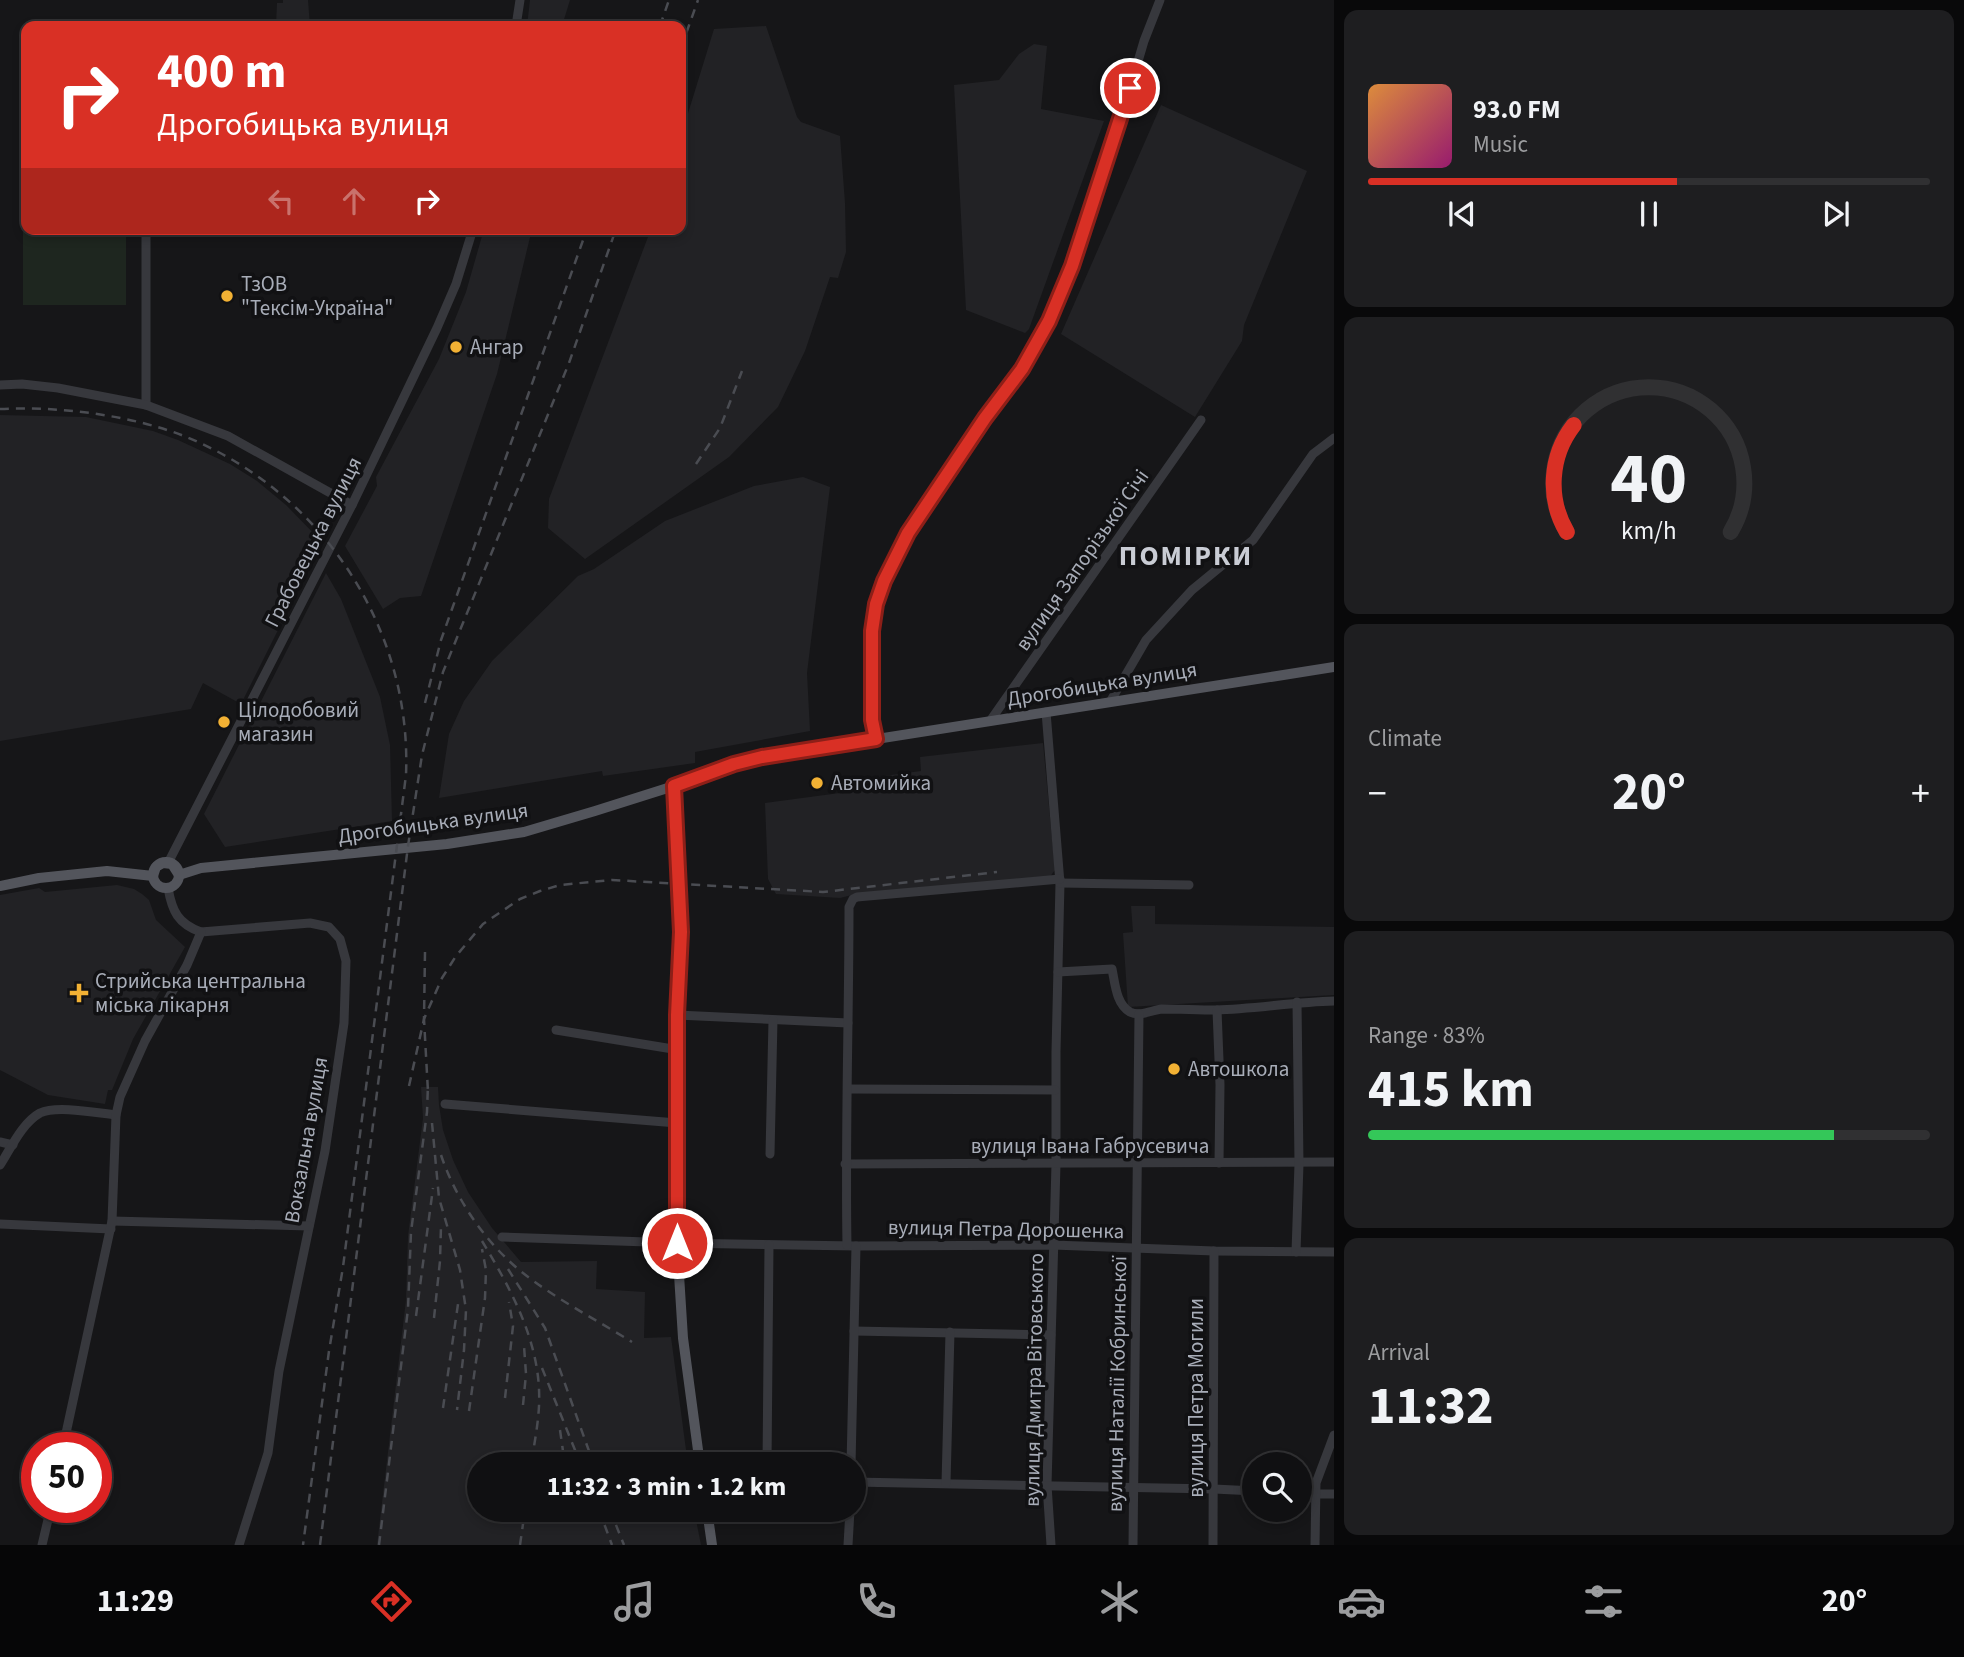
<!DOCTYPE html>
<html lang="en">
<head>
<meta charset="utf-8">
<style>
  body { margin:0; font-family:"Source Sans 3",sans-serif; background:#1e1e20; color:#f1f3f6; height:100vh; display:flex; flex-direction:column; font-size:26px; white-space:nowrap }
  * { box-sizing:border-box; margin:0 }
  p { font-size:23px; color:#9c9d9f }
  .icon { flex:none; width:38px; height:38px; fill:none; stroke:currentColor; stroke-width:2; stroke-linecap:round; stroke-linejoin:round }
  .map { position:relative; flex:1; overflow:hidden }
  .sheet { display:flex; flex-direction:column; gap:10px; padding:10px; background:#09090a; width:630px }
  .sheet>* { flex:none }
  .banner { position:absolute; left:21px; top:21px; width:665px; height:214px; border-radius:14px; box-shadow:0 4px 10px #0003,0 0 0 2px #303032; background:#d93025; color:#fff; overflow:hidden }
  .buttons { position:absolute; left:1242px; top:1452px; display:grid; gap:14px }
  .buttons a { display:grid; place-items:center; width:70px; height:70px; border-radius:50%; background:#101012; box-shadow:0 4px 10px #0003,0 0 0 2px #303032; font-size:35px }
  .speed { position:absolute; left:21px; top:1432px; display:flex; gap:14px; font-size:35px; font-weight:700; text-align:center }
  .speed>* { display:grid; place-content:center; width:91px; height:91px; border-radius:50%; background:#101012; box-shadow:0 4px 10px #0003,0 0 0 2px #303032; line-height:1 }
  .speed .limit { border:10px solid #d22; background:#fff; color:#111 }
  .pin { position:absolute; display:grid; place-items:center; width:60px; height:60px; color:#fff; margin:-30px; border:4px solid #fff; border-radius:50%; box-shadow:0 2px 7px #0007 }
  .me { position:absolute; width:77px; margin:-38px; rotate:0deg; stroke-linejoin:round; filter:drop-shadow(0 0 5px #0008) }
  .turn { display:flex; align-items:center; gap:24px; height:147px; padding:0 21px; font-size:32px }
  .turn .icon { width:91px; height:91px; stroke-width:2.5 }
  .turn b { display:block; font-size:49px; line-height:60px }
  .lanes { display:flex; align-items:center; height:66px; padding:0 21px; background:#0003; justify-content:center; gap:35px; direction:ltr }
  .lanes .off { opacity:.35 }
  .big { font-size:52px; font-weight:700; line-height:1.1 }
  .sheet .card { flex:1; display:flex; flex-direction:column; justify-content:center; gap:10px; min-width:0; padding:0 24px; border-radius:14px; background:#1e1e20 }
  .sheet .dial { align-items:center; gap:0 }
  .dial svg { height:182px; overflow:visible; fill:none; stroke:#303032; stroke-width:7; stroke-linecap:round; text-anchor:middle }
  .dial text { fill:#f1f3f6; stroke:none }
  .song { display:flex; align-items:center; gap:21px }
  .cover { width:84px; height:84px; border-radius:10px; background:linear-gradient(135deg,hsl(30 70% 55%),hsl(320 70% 35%)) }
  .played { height:7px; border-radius:4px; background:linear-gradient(90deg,#d93025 55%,#303032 55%) }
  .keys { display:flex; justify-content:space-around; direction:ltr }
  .heat { display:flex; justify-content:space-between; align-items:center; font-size:38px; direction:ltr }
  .charge { height:10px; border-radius:5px; background:linear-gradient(90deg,#34c759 83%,#303032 0) }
  .trip { position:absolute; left:467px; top:1452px; width:399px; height:70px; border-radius:35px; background:#101012; box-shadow:0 4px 10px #0003,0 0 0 2px #303032; font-weight:700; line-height:70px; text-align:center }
  .tab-bar { display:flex; height:112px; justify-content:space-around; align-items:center; background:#060607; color:#9c9d9f }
  .tab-bar .icon { width:49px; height:49px }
  .tab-bar .active { color:#d93025 }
  .tab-bar b { font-size:32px; color:#f1f3f6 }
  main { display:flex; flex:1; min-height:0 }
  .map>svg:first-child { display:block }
  .built { fill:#222225 }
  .green { fill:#1e261f }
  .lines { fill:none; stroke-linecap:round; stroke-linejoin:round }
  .minor { stroke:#37383d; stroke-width:9 }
  .major { stroke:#53555c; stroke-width:10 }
  .rail { stroke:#4a4c52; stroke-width:2.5; stroke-dasharray:9 7; stroke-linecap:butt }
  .route-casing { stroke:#8d1f18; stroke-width:18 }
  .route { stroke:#d93025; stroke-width:12 }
  .poi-dot { fill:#f2b134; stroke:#111113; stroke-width:2.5 }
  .labels { text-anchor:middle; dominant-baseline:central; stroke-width:7; stroke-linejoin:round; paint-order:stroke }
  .poi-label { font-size:21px; fill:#a8adb8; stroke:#111113; text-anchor:start }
  .street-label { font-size:21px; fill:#a8adb8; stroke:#111113 }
  .district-label { font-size:28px; font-weight:bold; letter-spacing:2px; fill:#c9ccd4; stroke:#111113 }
</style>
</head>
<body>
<main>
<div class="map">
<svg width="1334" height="1545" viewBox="0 0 1334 1545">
  <rect width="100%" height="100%" fill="#161618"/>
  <!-- built -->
  <g class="built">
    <path d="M283 0H308L310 26H276L277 3H283Z"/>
    <path d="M530 0H570L562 26H527Z"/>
    <path d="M766 26 797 117 801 122 840 136 845 203 846 252 838 278 830 277 805 351 778 407 729 457 585 559 548 528 549 499 651 229H681V136L714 29Z"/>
    <path d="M1034 44 1047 46 1041 109 1104 121 1029 329 1025 333 966 310 954 85 999 80 1019 54Z"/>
    <path d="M1161 105 1307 171 1244 325 1242 341 1195 417 1061 334Z"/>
    <path d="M484 229H532L497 374 421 596 400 598 383 609 345 546 377 486 376 477 439 359 466 292Z"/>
    <path d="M0 415 86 417 153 431 178 440 230 464 257 481 286 505 322 542 241 704 203 683 191 709 0 741Z"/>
    <path d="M803 477 830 487 807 673 810 731 695 752V763L603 776 602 771 439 798 449 734 464 701 492 661 578 576 594 569 665 521 754 486Z"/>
    <path d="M326 573 341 599 380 697 390 745 392 821 225 847 204 814Z"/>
    <path d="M1043 743 1055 870 1049 878 856 894 840 898 776 894 768 879 765 803 862 790 861 779 921 771 920 757Z"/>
    <path d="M117 885 134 889 142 894 149 900 156 920 185 947 133 1039 112 1090H108L105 1104 48 1095 0 1070V895L39 888 45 892Z"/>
    <path d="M1131 906H1155V924L1334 927V995L1128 1007 1123 933 1133 932Z"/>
    <path d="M421 1087H438L439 1105 443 1130 453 1160 468 1192 492 1228 521 1262 597 1261 596 1289 645 1292 644 1338 671 1337 688 1465H480V1510H694L701 1545H377L406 1300 408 1236 423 1118Z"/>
  </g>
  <!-- green -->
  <path class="green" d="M23 125H26V229H126V305H23Z"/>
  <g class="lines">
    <!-- minor -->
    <g class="minor">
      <path d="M516 26 520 0"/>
      <path d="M146 229V405"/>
      <path d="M0 385 22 384 58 388 146 405 228 436 352 505"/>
      <path d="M1110 702 1146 640 1192 590 1253 540 1313 454 1334 438"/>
      <path d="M1046 712 1060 883 1056 1052V1164L1047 1485 1051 1545"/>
      <path d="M990 721 1201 420"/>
      <path d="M876 739 872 720V630L876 604 884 581 908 532 985 418 1022 369 1049 321 1072 266 1116 136 1144 41 1160 0"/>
      <path d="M168 863 352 505 437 328 456 284 473 229"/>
      <path d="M1060 883 1189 885"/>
      <path d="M168 888C172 911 178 924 201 932L310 923 329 927 340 939 346 961 344 1023 325 1151 279 1371 268 1453 239 1545"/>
      <path d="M1058 972 1112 969C1115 983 1116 1004 1130 1012 1140 1017 1152 1010 1162 1009 1180 1009 1198 1010 1216 1010 1255 1009 1294 1002 1334 1001"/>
      <path d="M1217 1010 1220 1085 1219 1163"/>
      <path d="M677 1015 848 1023"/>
      <path d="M556 1030 679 1050"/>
      <path d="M848 1089 1055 1090"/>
      <path d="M445 1104 677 1123"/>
      <path d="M0 1142 13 1145"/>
      <path d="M770 1154 773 1020"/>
      <path d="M845 1164 1334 1162"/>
      <path d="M0 1165C11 1148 22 1123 40 1113 57 1105 97 1113 116 1115"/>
      <path d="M112 1221 309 1226"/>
      <path d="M0 1224 111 1229"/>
      <path d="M502 1237 677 1243 856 1246 1053 1245 1214 1251 1334 1252"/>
      <path d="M847 1245C845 1132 849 1020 849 907L853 899 857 897 1060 879"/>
      <path d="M1296 1252 1299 1164 1297 1002"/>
      <path d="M854 1331 1051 1335"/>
      <path d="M63 1447 112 1221 116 1115 120 1097 145 1041 187 965 201 932"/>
      <path d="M767 1465 769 1245"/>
      <path d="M851 1465 856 1246"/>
      <path d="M854 1482 1214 1489 1255 1491"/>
      <path d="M946 1483 950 1332"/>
      <path d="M1300 1494H1334"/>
      <path d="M42 1545 51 1507"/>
      <path d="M848 1545 850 1510"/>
      <path d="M1133 1545 1139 1014"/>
      <path d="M1213 1545 1214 1251"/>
      <path d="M1315 1545 1316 1483 1334 1435"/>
    </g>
    <!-- major -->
    <g class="major">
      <path d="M674 786 681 932 677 1015V1243L683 1338 700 1465"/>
      <circle cx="166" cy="875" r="13"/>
      <path d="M0 886 39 878 107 871 153 876 156 867 163 863 172 864 179 875 201 868 447 844 524 832 595 811 674 786 734 764 762 757 1334 667"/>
      <path d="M707 1510 712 1545"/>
    </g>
    <!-- rail -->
    <g class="rail">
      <path d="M660 26 669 0"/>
      <path d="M681 48 698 0"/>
      <path d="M0 409C58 406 130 415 184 436 321 491 412 627 406 775L343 1267 329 1351 303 1545"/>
      <path d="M696 464 720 428 742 371"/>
      <path d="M425 703 441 640 587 229"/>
      <path d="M425 952 424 1019 428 1092"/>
      <path d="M409 1086 424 1019 442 978 456 956 483 924 520 899 540 891 560 885 612 880 823 892 997 872"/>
      <path d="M432 1123 439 1198 460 1270 466 1310 464 1350 457 1410"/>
      <path d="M441 1155C454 1194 478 1231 507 1259 540 1291 592 1317 632 1342"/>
      <path d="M482 1241C512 1291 542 1345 539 1406 538 1426 534 1445 531 1465"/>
      <path d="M508 1269 545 1328 594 1465"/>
      <path d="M416 1316 433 1188"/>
      <path d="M434 1318 440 1261 441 1226"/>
      <path d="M542 1368 581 1465"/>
      <path d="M505 1398 513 1326 509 1302"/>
      <path d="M523 1405 526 1374 524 1346"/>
      <path d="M443 1408 458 1304"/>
      <path d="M469 1411 485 1298 486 1270 482 1249"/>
      <path d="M560 1430 565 1465"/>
      <path d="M599 1510 612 1545"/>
      <path d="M610 1510 624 1545"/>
      <path d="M564 1522 565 1510"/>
      <path d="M580 1524 581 1510"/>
      <path d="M320 1545 408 846 422 755 443 672 569 363 616 229"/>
      <path d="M379 1545 408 1309 411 1232 427 1112 428 1084"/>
      <path d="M520 1545 525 1510"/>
    </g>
  </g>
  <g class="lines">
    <defs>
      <path id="route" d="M677 1243V1015L681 932 674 786 734 764 762 757 876 739 872 720V631L876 604 884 581 908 533 985 418 1022 369 1049 321 1072 266 1130 88"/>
    </defs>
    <!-- route casing -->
    <use href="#route" class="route-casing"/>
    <!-- route -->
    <use href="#route" class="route"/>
  </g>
  <!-- markers -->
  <g class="poi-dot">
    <circle cx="227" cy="296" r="7"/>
    <circle cx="456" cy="347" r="7"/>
    <circle cx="224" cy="722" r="7"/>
    <circle cx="817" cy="783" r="7"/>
    <path d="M75.5 982.5h7v7h7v7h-7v7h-7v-7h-7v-7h7z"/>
    <circle cx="1174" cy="1069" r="7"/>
  </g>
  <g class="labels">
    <!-- poi labels -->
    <g class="poi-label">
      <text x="241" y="284">ТзОВ<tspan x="241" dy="24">"Тексім-Україна"</tspan></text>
      <text x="470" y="347">Ангар</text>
      <text x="238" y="710">Цілодобовий<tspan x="238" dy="24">магазин</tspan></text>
      <text x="831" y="783">Автомийка</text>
      <text x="95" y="981">Стрийська центральна<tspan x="95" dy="24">міська лікарня</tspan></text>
      <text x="1188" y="1069">Автошкола</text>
    </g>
    <!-- street labels -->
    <g class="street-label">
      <text transform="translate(313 542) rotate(-63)">Грабовецька вулиця</text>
      <text transform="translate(1082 560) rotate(-55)">вулиця Запорізької Січі</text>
      <text transform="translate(1102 684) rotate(-9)">Дрогобицька вулиця</text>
      <text transform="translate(433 823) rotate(-8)">Дрогобицька вулиця</text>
      <text transform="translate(306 1140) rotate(-80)">Вокзальна вулиця</text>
      <text x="1090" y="1146">вулиця Івана Габрусевича</text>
      <text transform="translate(1006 1229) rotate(1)">вулиця Петра Дорошенка</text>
      <text transform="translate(1034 1380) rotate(-89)">вулиця Дмитра Вітовського</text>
      <text transform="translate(1117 1384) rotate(-89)">вулиця Наталії Кобринської</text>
      <text transform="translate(1196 1398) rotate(-90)">вулиця Петра Могили</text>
    </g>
    <!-- district labels -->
    <g class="district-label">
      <text x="1186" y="556">ПОМІРКИ</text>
    </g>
  </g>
</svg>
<div class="buttons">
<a><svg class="icon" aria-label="search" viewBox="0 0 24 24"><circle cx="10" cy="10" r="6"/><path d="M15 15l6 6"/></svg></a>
</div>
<div class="speed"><div class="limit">50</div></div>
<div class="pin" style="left:1130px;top:88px;background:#d93025"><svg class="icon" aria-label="arrive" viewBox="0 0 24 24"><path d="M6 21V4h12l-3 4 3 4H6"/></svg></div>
<svg class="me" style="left:677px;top:1243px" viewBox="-20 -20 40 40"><circle r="17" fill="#d93025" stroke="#fff" stroke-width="3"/><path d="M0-11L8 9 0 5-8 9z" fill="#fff"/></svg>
<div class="trip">11:32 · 3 min · 1.2 km</div>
<div class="banner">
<div class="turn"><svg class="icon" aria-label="right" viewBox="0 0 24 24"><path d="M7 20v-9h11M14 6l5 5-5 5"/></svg><div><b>400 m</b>Дрогобицька вулиця</div></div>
<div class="lanes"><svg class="icon off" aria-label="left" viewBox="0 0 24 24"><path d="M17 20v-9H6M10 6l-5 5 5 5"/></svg><svg class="icon off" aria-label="ahead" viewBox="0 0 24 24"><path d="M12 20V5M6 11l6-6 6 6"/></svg><svg class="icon" aria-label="right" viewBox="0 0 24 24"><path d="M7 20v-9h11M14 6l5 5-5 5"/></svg></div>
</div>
</div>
<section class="sheet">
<div class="card">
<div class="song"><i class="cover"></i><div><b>93.0 FM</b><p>Music</p></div></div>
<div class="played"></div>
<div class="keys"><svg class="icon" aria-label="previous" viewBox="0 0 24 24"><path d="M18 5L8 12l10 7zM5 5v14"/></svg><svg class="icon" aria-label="pause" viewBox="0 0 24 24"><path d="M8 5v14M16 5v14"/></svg><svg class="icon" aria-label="next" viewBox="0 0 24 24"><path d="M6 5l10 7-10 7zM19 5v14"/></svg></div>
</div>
<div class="card dial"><svg viewBox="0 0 100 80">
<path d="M14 69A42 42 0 1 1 86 69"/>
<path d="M14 69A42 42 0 0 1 17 22" stroke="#d93025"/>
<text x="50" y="56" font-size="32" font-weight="700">40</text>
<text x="50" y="72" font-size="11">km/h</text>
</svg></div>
<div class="card"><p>Climate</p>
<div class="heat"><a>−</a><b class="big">20°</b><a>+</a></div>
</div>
<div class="card"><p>Range · 83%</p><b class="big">415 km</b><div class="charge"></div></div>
<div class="card"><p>Arrival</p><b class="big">11:32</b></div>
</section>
</main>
<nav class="tab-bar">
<b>11:29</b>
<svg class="icon active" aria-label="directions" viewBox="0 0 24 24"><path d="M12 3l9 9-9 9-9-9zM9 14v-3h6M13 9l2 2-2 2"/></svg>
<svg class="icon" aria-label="music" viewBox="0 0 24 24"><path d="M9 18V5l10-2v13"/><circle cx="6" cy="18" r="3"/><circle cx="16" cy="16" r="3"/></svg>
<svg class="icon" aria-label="phone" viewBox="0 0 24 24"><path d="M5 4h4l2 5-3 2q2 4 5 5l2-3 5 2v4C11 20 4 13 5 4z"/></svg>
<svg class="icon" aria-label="climate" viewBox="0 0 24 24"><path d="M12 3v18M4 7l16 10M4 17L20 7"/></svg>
<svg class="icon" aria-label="car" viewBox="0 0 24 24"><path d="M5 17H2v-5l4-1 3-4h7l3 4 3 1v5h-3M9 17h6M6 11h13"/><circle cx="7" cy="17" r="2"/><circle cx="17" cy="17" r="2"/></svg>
<svg class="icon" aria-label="filters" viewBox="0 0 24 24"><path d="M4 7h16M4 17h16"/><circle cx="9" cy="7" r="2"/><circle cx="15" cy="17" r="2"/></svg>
<b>20°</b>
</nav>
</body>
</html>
